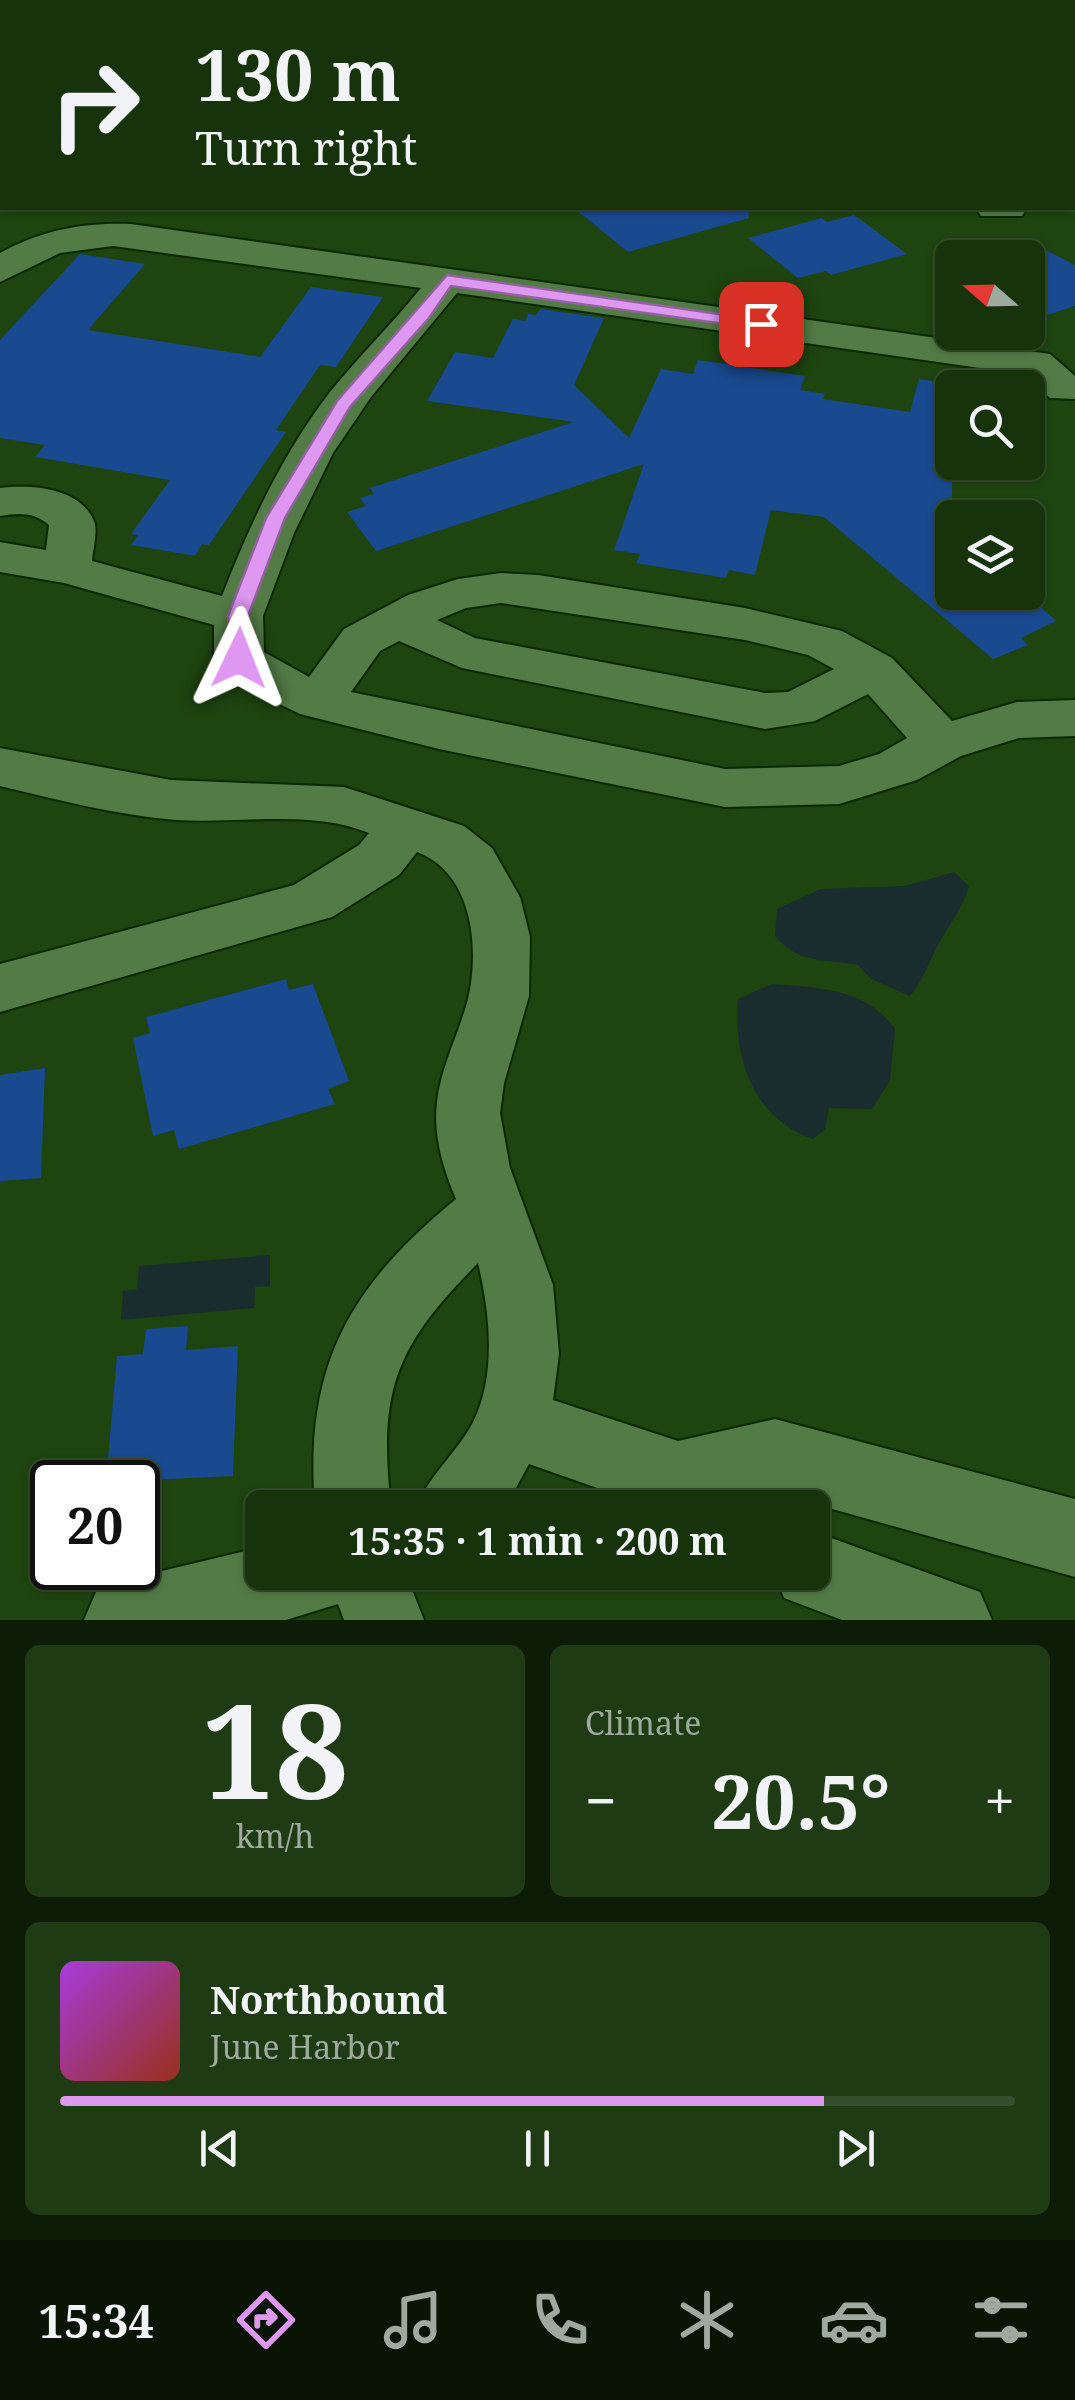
<!DOCTYPE html>
<html lang="en">
<head>
<meta charset="utf-8">
<style>
  body { margin:0; font-family:"Noto Serif",serif; background:#1f3b14; color:#f1f3f6; height:100vh; display:flex; flex-direction:column; font-size:38px; white-space:nowrap }
  * { box-sizing:border-box; margin:0 }
  p { font-size:32px; color:#9eaa9d }
  .icon { flex:none; width:55px; height:55px; fill:none; stroke:currentColor; stroke-width:2; stroke-linecap:round; stroke-linejoin:round }
  .map { position:relative; height:1620px; overflow:hidden }
  .drawer { display:flex; flex-direction:column; gap:25px; padding:25px; background:#0c1c06; flex:1 }
  .drawer>* { flex:none }
  .banner { position:absolute; left:0px; top:0px; width:1075px; height:210px; box-shadow:0 2px 8px #0004,0 0 0 2px #354e2c; background:#16330b; color:#f1f3f6; overflow:hidden }
  .needle { width:65px; rotate:290deg }
  .controls { position:absolute; left:935px; top:240px; display:grid; gap:20px }
  .controls a { display:grid; place-items:center; width:110px; height:110px; border-radius:15px; background:#16330b; box-shadow:0 2px 8px #0004,0 0 0 2px #354e2c; font-size:50px }
  .speed { position:absolute; left:30px; top:1460px; display:flex; gap:20px; font-size:50px; font-weight:700; text-align:center }
  .speed>* { display:grid; place-content:center; width:130px; height:130px; border-radius:50%; background:#16330b; box-shadow:0 2px 8px #0004,0 0 0 2px #354e2c; line-height:1 }
  .speed .limit { border:5px solid #111; border-radius:15px; background:#fff; color:#111 }
  .pin { position:absolute; display:grid; place-items:center; width:85px; height:85px; color:#fff; margin:-42px; border-radius:20px; box-shadow:0 5px 15px #0006 }
  .me { position:absolute; width:110px; margin:-55px; rotate:2deg; stroke-linejoin:round; filter:drop-shadow(0 0 8px #0008) }
  .turn { display:flex; align-items:center; gap:35px; height:210px; padding:0 30px; font-size:45px }
  .turn .icon { width:130px; height:130px; stroke-width:2.5 }
  .turn b { display:block; font-size:70px; line-height:85px }
  .big { font-size:75px; font-weight:700; line-height:1.1 }
  .drawer .widget { flex:1; display:flex; flex-direction:column; justify-content:center; gap:15px; min-width:0; padding:0 35px; border-radius:15px; background:#1f3b14 }
  .drawer .dial { align-items:center; gap:0 }
  .dial b { font-size:130px; line-height:1 }
  .song { display:flex; align-items:center; gap:30px }
  .cover { width:120px; height:120px; border-radius:15px; background:linear-gradient(135deg,hsl(280 70% 55%),hsl(10 70% 35%)) }
  .played { height:10px; border-radius:5px; background:linear-gradient(90deg,#de98f2 80%,#354e2c 80%) }
  .keys { display:flex; justify-content:space-around; direction:ltr }
  .heat { display:flex; justify-content:space-between; align-items:center; font-size:55px; direction:ltr }
  .drawer .tiles { flex:1; display:grid; gap:25px; grid-template-columns:1fr 1fr }
  .widget:last-child { grid-column:span 2 }
  .trip { position:absolute; left:245px; top:1490px; width:585px; height:100px; border-radius:15px; background:#16330b; box-shadow:0 2px 8px #0004,0 0 0 2px #354e2c; font-weight:700; line-height:100px; text-align:center }
  .dock { display:flex; height:160px; justify-content:space-around; align-items:center; background:#091404; color:#9eaa9d }
  .dock .icon { width:70px; height:70px }
  .dock .current { color:#de98f2 }
  .dock b { font-size:45px; color:#f1f3f6 }
  .map>svg:first-child { display:block }
  .water { fill:#192d2e }
  .building { fill:#19498f }
  .lines { fill:none; stroke-linecap:round; stroke-linejoin:round }
  .minor-casing { stroke:#0b2801; stroke-width:4 }
  .minor { fill:#537b46; fill-rule:evenodd }
  .route { fill:#de98f2; stroke:#90639d; stroke-width:2.5 }
</style>
</head>
<body>
<div class="map">
<svg width="1075" height="1620" viewBox="0 0 1075 1620">
  <rect width="100%" height="100%" fill="#1e440f"/>
  <!-- water -->
  <g class="water">
    <path d="M954 872 969 886C962 910 949 924 938 945 928 964 924 979 910 996L871 979 858 965C823 958 800 965 775 936L777 909 821 889 905 886Z"/>
    <path d="M772 984C818 987 868 989 895 1029L890 1080 872 1109 829 1108 825 1129 813 1139C753 1119 733 1057 738 999Z"/>
    <path d="M270 1255V1286L255 1287 254 1308 121 1320 123 1291 137 1289 139 1266Z"/>
  </g>
  <!-- building -->
  <g class="building">
    <path d="M574 208H747L749 218 628 252Z"/>
    <path d="M854 215 907 254 831 275 826 271 798 278 748 238 822 218 827 222Z"/>
    <path d="M1028 241 1075 265V306L1044 316 1028 305Z"/>
    <path d="M80 254 145 264 88 330 260 357 311 287 383 297 336 367 320 365 276 430 286 432 209 545 202 544 195 556 131 545 138 535 131 534 170 480 35 457 45 445 0 438V340Z"/>
    <path d="M540 309 604 318 574 385 629 438 661 369 693 374 698 360 805 376 800 390 825 394 823 399 910 412 919 379 952 384V592H1024L1056 621 1021 638 1028 645 993 659 824 517 771 510 755 575 729 570 726 578 636 563 640 554 614 550 644 464 376 551 347 512 366 506 360 498 374 494 370 488 574 422 427 401 455 352 493 358 513 319 525 321 528 314 536 315Z"/>
    <path d="M286 979 289 990 313 984 349 1081 328 1089 335 1104 179 1149 174 1130 153 1136 133 1038 150 1033 146 1017Z"/>
    <path d="M45 1068 41 1178 0 1181V1075Z"/>
    <path d="M188 1326 186 1350 238 1346 233 1476 106 1482 117 1356 143 1354 146 1329Z"/>
  </g>
  <g class="lines">
    <defs>
      <g id="minor">
        <path d="M806 0H856L857 2H808Z"/>
        <rect x="1072" y="15" width="3" height="19"/>
        <path d="M2 55V75L0 76V56Z"/>
        <path d="M976 208H1027L1022 216H981Z"/>
        <path d="M131 224 1050 354 1075 376V399L1050 398 1022 374 457 293 371 397 333 453 294 533 263 616 264 652 309 677 344 629 408 595 458 579 501 573 538 575 745 608 842 631 892 658 952 721 1017 702 1075 700V736L1019 738 961 756 917 780 839 804 725 807 439 749 300 714 236 683 221 670 214 658V625L64 583 0 572V542L46 550 49 525C33 512 20 513 0 516V488C30 484 80 487 94 521 98 531 93 549 92 561L222 596C250 524 283 453 330 392 359 356 392 324 421 288L113 246 60 253 0 282V253C41 230 85 222 131 224ZM501 603 745 640 808 655 834 669 788 692 765 693 475 638 437 620 466 608ZM399 641 462 668 765 729 815 721 868 694 907 738 879 754 839 766 725 769 351 692 380 651Z"/>
        <path d="M0 748 171 780 344 787 464 826 492 848 520 897 530 937 529 996 504 1083 500 1113 510 1168 553 1285 559 1354 553 1400 678 1441 775 1419 1075 1499V1577L775 1493 742 1500V1508H654L529 1464 505 1508H416C429 1475 455 1455 472 1424 497 1377 490 1313 478 1263 395 1347 378 1390 391 1508H315C304 1366 348 1288 456 1199 443 1168 433 1136 437 1102 441 1066 459 1034 468 999 480 948 473 873 417 852L399 875 332 917 0 1012V964L294 885 359 845 369 833C311 809 238 824 176 820 116 815 58 800 0 786Z"/>
        <path d="M812 1531 980 1592 992 1620H842L784 1598 774 1572H812Z"/>
        <path d="M262 1547V1572H405L424 1620H344L338 1604 286 1620H84L96 1592 124 1580Z"/>
      </g>
    </defs>
    <!-- minor casing -->
    <use href="#minor" class="minor-casing"/>
    <!-- minor -->
    <use href="#minor" class="minor"/>
  </g>
  <!-- route -->
  <path class="route" d="M447 275 761 320 769 324 761 329 451 286 429 318 350 407 285 518 248 616 249 658 239 665 232 663 228 616 266 518 337 401Z"/>
</svg>
<div class="controls">
<a><svg class="needle" viewBox="-14 -14 28 28"><path d="M0-13l5 13h-10z" fill="#e53935"/><path d="M0 13l5-13h-10z" fill="#9eaa9d"/></svg></a>
<a><svg class="icon" aria-label="search" viewBox="0 0 24 24"><circle cx="10" cy="10" r="6"/><path d="M15 15l6 6"/></svg></a>
<a><svg class="icon" aria-label="layers" viewBox="0 0 24 24"><path d="M12 4l9 5-9 5-9-5zM3 14l9 5 9-5"/></svg></a>
</div>
<div class="speed"><div class="limit">20</div></div>
<div class="pin" style="left:761px;top:324px;background:#d93025"><svg class="icon" aria-label="arrive" viewBox="0 0 24 24"><path d="M6 21V4h12l-3 4 3 4H6"/></svg></div>
<svg class="me" style="left:239px;top:658px" viewBox="-20 -20 40 40"><path d="M0-17L14 15 0 8-14 15z" fill="#de98f2" stroke="#fff" stroke-width="4"/></svg>
<div class="trip">15:35 · 1 min · 200 m</div>
<div class="banner">
<div class="turn"><svg class="icon" aria-label="right" viewBox="0 0 24 24"><path d="M7 20v-9h11M14 6l5 5-5 5"/></svg><div><b>130 m</b>Turn right</div></div>
</div>
</div>
<section class="drawer">
<div class="tiles">
<div class="widget dial"><b>18</b><p>km/h</p></div>
<div class="widget"><p>Climate</p>
<div class="heat"><a>−</a><b class="big">20.5°</b><a>+</a></div>
</div>
<div class="widget">
<div class="song"><i class="cover"></i><div><b>Northbound</b><p>June Harbor</p></div></div>
<div class="played"></div>
<div class="keys"><svg class="icon" aria-label="previous" viewBox="0 0 24 24"><path d="M18 5L8 12l10 7zM5 5v14"/></svg><svg class="icon" aria-label="pause" viewBox="0 0 24 24"><path d="M8 5v14M16 5v14"/></svg><svg class="icon" aria-label="next" viewBox="0 0 24 24"><path d="M6 5l10 7-10 7zM19 5v14"/></svg></div>
</div>
</div>
</section>
<nav class="dock">
<b>15:34</b>
<svg class="icon current" aria-label="directions" viewBox="0 0 24 24"><path d="M12 3l9 9-9 9-9-9zM9 14v-3h6M13 9l2 2-2 2"/></svg>
<svg class="icon" aria-label="music" viewBox="0 0 24 24"><path d="M9 18V5l10-2v13"/><circle cx="6" cy="18" r="3"/><circle cx="16" cy="16" r="3"/></svg>
<svg class="icon" aria-label="phone" viewBox="0 0 24 24"><path d="M5 4h4l2 5-3 2q2 4 5 5l2-3 5 2v4C11 20 4 13 5 4z"/></svg>
<svg class="icon" aria-label="climate" viewBox="0 0 24 24"><path d="M12 3v18M4 7l16 10M4 17L20 7"/></svg>
<svg class="icon" aria-label="car" viewBox="0 0 24 24"><path d="M5 17H2v-5l4-1 3-4h7l3 4 3 1v5h-3M9 17h6M6 11h13"/><circle cx="7" cy="17" r="2"/><circle cx="17" cy="17" r="2"/></svg>
<svg class="icon" aria-label="filters" viewBox="0 0 24 24"><path d="M4 7h16M4 17h16"/><circle cx="9" cy="7" r="2"/><circle cx="15" cy="17" r="2"/></svg>
</nav>
</body>
</html>
